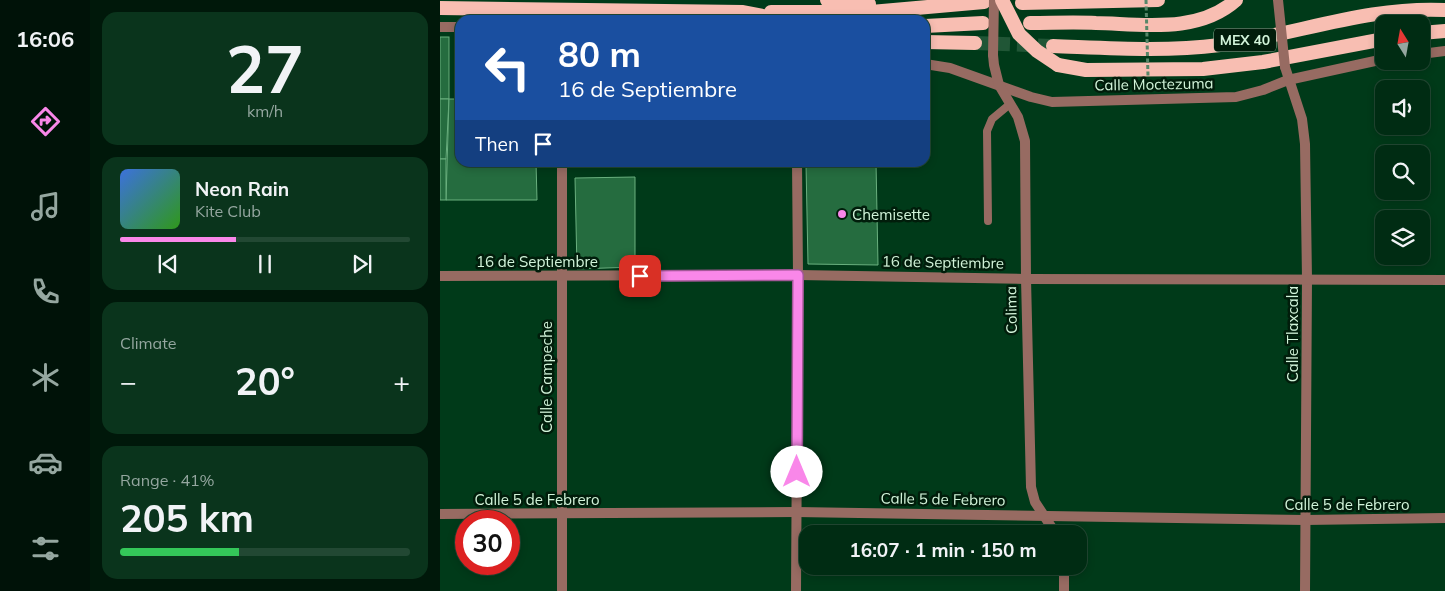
<!DOCTYPE html>
<html lang="en">
<head>
<meta charset="utf-8">
<style>
  body { margin:0; font-family:Mulish,sans-serif; background:#0a341c; color:#f1f3f6; height:100vh; display:flex; flex-direction:column; font-size:19px; white-space:nowrap }
  * { box-sizing:border-box; margin:0 }
  p { font-size:16px; color:#95a7a0 }
  .icon { flex:none; width:28px; height:28px; fill:none; stroke:currentColor; stroke-width:2; stroke-linecap:round; stroke-linejoin:round }
  .map { position:relative; flex:1; overflow:hidden }
  .sheet { display:flex; flex-direction:column; gap:12px; padding:12px; background:#00180a; width:350px }
  .sheet>* { flex:none }
  .hud { position:absolute; left:15px; top:15px; width:475px; height:152px; border-radius:15px; box-shadow:0 2px 8px #0003,0 0 0 1px #224833; background:#1a4fa0; color:#fff; overflow:hidden }
  .needle { width:32px; rotate:349deg }
  .tools { position:absolute; left:935px; top:15px; display:grid; gap:10px }
  .tools a { display:grid; place-items:center; width:55px; height:55px; border-radius:10px; background:#002c13; box-shadow:0 2px 8px #0003,0 0 0 1px #224833; font-size:25px }
  .speed { position:absolute; left:15px; top:510px; display:flex; gap:10px; font-size:25px; font-weight:700; text-align:center }
  .speed>* { display:grid; place-content:center; width:65px; height:65px; border-radius:50%; background:#002c13; box-shadow:0 2px 8px #0003,0 0 0 1px #224833; line-height:1 }
  .speed .limit { border:8px solid #d22; background:#fff; color:#111 }
  .pin { position:absolute; display:grid; place-items:center; width:42px; height:42px; color:#fff; margin:-21px; border-radius:10px; box-shadow:0 2px 8px #0006 }
  .me { position:absolute; width:55px; margin:-28px; rotate:0deg; stroke-linejoin:round; filter:drop-shadow(0 0 4px #0008) }
  .turn { display:flex; align-items:center; gap:18px; height:105px; padding:0 20px; font-size:22px }
  .turn .icon { width:65px; height:65px; stroke-width:2.5 }
  .turn b { display:block; font-size:35px; line-height:42px }
  .then { display:flex; align-items:center; height:48px; padding:0 20px; background:#0003; gap:10px; font-size:19px }
  .big { font-size:38px; font-weight:700; line-height:1.1 }
  .sheet .card { flex:1; display:flex; flex-direction:column; justify-content:center; gap:8px; min-width:0; padding:0 18px; border-radius:15px; background:#0a341c }
  .sheet .dial { align-items:center; gap:0 }
  .dial b { font-size:65px; line-height:1 }
  .song { display:flex; align-items:center; gap:15px }
  .cover { width:60px; height:60px; border-radius:8px; background:linear-gradient(135deg,hsl(220 70% 55%),hsl(110 70% 35%)) }
  .played { height:5px; border-radius:2px; background:linear-gradient(90deg,#f987e9 40%,#224833 40%) }
  .keys { display:flex; justify-content:space-around; direction:ltr }
  .heat { display:flex; justify-content:space-between; align-items:center; font-size:28px; direction:ltr }
  .charge { height:8px; border-radius:4px; background:linear-gradient(90deg,#34c759 41%,#224833 0) }
  .trip { position:absolute; left:359px; top:525px; width:288px; height:50px; border-radius:15px; background:#002c13; box-shadow:0 2px 8px #0003,0 0 0 1px #224833; font-weight:700; line-height:50px; text-align:center }
  main { display:flex; flex:1; min-height:0 }
  .tabs { display:flex; flex-direction:column; width:90px; justify-content:space-around; align-items:center; background:#001208; color:#95a7a0 }
  .tabs .icon { width:35px; height:35px }
  .tabs .current { color:#f987e9 }
  .tabs b { font-size:22px; color:#f1f3f6 }
  .map>svg:first-child { display:block }
  .building { fill:#256c3f; stroke:#6ab07f }
  .lines { fill:none; stroke-linecap:round; stroke-linejoin:round }
  .trunk-tunnel { stroke:#205636; stroke-width:14; stroke-dasharray:14 7; stroke-linecap:butt }
  .service { stroke:#976b62; stroke-width:8 }
  .minor { stroke:#976b62; stroke-width:10 }
  .tertiary { stroke:#976b62; stroke-width:10 }
  .trunk { stroke:#f8beb2; stroke-width:14 }
  .path-bridge { stroke:#578769; stroke-width:3; stroke-dasharray:4 2.5; stroke-linecap:butt }
  .tertiary-bridge { stroke:#976b62; stroke-width:10 }
  .trunk-bridge { stroke:#f8beb2; stroke-width:14 }
  .route-casing { stroke:#a25897; stroke-width:12 }
  .route { stroke:#f987e9; stroke-width:9 }
  .poi-dot { fill:#f987e9; stroke:#011d0b; stroke-width:2 }
  .labels { text-anchor:middle; dominant-baseline:central; stroke-width:5; stroke-linejoin:round; paint-order:stroke }
  .shield { fill:#011d0b; stroke:#93b49c; stroke-width:1 }
  .shield-label { font-size:14px; font-weight:bold; fill:#d2f4da }
  .street-label { font-size:15px; fill:#d2f4da; stroke:#011d0b }
  .poi-label { font-size:15px; fill:#d2f4da; stroke:#011d0b; text-anchor:start }
</style>
</head>
<body>
<main>
<nav class="tabs">
<b>16:06</b>
<svg class="icon current" aria-label="directions" viewBox="0 0 24 24"><path d="M12 3l9 9-9 9-9-9zM9 14v-3h6M13 9l2 2-2 2"/></svg>
<svg class="icon" aria-label="music" viewBox="0 0 24 24"><path d="M9 18V5l10-2v13"/><circle cx="6" cy="18" r="3"/><circle cx="16" cy="16" r="3"/></svg>
<svg class="icon" aria-label="phone" viewBox="0 0 24 24"><path d="M5 4h4l2 5-3 2q2 4 5 5l2-3 5 2v4C11 20 4 13 5 4z"/></svg>
<svg class="icon" aria-label="climate" viewBox="0 0 24 24"><path d="M12 3v18M4 7l16 10M4 17L20 7"/></svg>
<svg class="icon" aria-label="car" viewBox="0 0 24 24"><path d="M5 17H2v-5l4-1 3-4h7l3 4 3 1v5h-3M9 17h6M6 11h13"/><circle cx="7" cy="17" r="2"/><circle cx="17" cy="17" r="2"/></svg>
<svg class="icon" aria-label="filters" viewBox="0 0 24 24"><path d="M4 7h16M4 17h16"/><circle cx="9" cy="7" r="2"/><circle cx="15" cy="17" r="2"/></svg>
</nav>
<section class="sheet">
<div class="card dial"><b>27</b><p>km/h</p></div>
<div class="card">
<div class="song"><i class="cover"></i><div><b>Neon Rain</b><p>Kite Club</p></div></div>
<div class="played"></div>
<div class="keys"><svg class="icon" aria-label="previous" viewBox="0 0 24 24"><path d="M18 5L8 12l10 7zM5 5v14"/></svg><svg class="icon" aria-label="pause" viewBox="0 0 24 24"><path d="M8 5v14M16 5v14"/></svg><svg class="icon" aria-label="next" viewBox="0 0 24 24"><path d="M6 5l10 7-10 7zM19 5v14"/></svg></div>
</div>
<div class="card"><p>Climate</p>
<div class="heat"><a>−</a><b class="big">20°</b><a>+</a></div>
</div>
<div class="card"><p>Range · 41%</p><b class="big">205 km</b><div class="charge"></div></div>
</section>
<div class="map">
<svg width="1005" height="591" viewBox="0 0 1005 591">
  <rect width="100%" height="100%" fill="#003a19"/>
  <!-- building -->
  <g class="building">
    <rect x="0" y="37" width="9" height="62"/>
    <path d="M0 99H9L6 159H0Z"/>
    <path d="M9 99H20V162H96L97 200H6Z"/>
    <rect x="0" y="159" width="6" height="41"/>
    <path d="M201 162H288V163L201 166Z"/>
    <path d="M436 162 438 265 368 264 366 164Z"/>
    <path d="M195 177V267L137 269 135 178Z"/>
  </g>
  <g class="lines">
    <!-- trunk-tunnel -->
    <path class="trunk-tunnel" d="M535 43 613 46"/>
    <!-- service -->
    <path class="service" d="M548 221 547 131 552 119 570 104"/>
    <!-- minor -->
    <g class="minor">
      <path d="M0 27H20"/>
      <path d="M981 54 1005 51"/>
      <path d="M485 64 510 68 591 97 612 102 796 97 823 90 848 80 944 59"/>
      <path d="M122 591V162"/>
      <path d="M356 591 358 275 357 162"/>
    </g>
    <!-- tertiary -->
    <g class="tertiary">
      <path d="M553 55 554 65 559 85 578 117 585 141 586 279 591 487 595 502 616 534"/>
      <path d="M845 67 862 119 865 144 867 279 865 591"/>
      <path d="M0 276 358 275 586 279 1005 280"/>
      <path d="M0 514 356 512 865 520 1005 518"/>
      <path d="M624 566V591"/>
    </g>
    <!-- trunk -->
    <g class="trunk">
      <path d="M387 0 429 4"/>
      <path d="M582 3 718 0"/>
      <path d="M0 8 303 12 343 20"/>
      <path d="M331 12H431L544 2"/>
      <path d="M590 23C612 23 634 22 656 23 702 24 758 34 796 0"/>
      <path d="M485 26 543 23"/>
      <path d="M981 33 1005 31"/>
      <path d="M485 42 535 43"/>
      <path d="M613 46C668 48 725 52 780 45 855 35 928 6 1005 10"/>
      <path d="M618 65 646 70 763 69 823 62 944 39"/>
    </g>
    <!-- path-bridge -->
    <path class="path-bridge" d="M706 0 708 76"/>
    <!-- tertiary-bridge -->
    <g class="tertiary-bridge">
      <path d="M838 0 845 67"/>
      <path d="M553 55 554 0"/>
    </g>
    <!-- trunk-bridge -->
    <path class="trunk-bridge" d="M562 0 579 34 597 51 618 65"/>
  </g>
  <g class="lines">
    <defs>
      <path id="route" d="M200 276 358 275 357 472"/>
    </defs>
    <!-- route casing -->
    <use href="#route" class="route-casing"/>
    <!-- route -->
    <use href="#route" class="route"/>
  </g>
  <!-- markers -->
  <circle class="poi-dot" cx="402" cy="214" r="5"/>
  <g class="labels">
    <!-- shield labels -->
    <rect class="shield" x="774" y="28.5" width="62" height="23" rx="4"/>
    <g class="shield-label">
      <text x="805" y="40">MEX 40</text>
    </g>
    <!-- street labels -->
    <g class="street-label">
      <text transform="translate(714 84) rotate(-1)">Calle Moctezuma</text>
      <text x="97" y="261">16 de Septiembre</text>
      <text transform="translate(503 262) rotate(1)">16 de Septiembre</text>
      <text transform="translate(571 310) rotate(-91)">Colima</text>
      <text transform="translate(852 334) rotate(-90)">Calle Tlaxcala</text>
      <text transform="translate(106 377) rotate(-90)">Calle Campeche</text>
      <text x="97" y="499">Calle 5 de Febrero</text>
      <text transform="translate(503 499) rotate(1)">Calle 5 de Febrero</text>
      <text x="907" y="504">Calle 5 de Febrero</text>
    </g>
    <!-- poi labels -->
    <g class="poi-label">
      <text x="412" y="214">Chemisette</text>
    </g>
  </g>
</svg>
<div class="tools">
<a><svg class="needle" viewBox="-14 -14 28 28"><path d="M0-13l5 13h-10z" fill="#e53935"/><path d="M0 13l5-13h-10z" fill="#95a7a0"/></svg></a>
<a><svg class="icon" aria-label="sound" viewBox="0 0 24 24"><path d="M4 9h4l5-4v14l-5-4H4zM17 9q2 3 0 6"/></svg></a>
<a><svg class="icon" aria-label="search" viewBox="0 0 24 24"><circle cx="10" cy="10" r="6"/><path d="M15 15l6 6"/></svg></a>
<a><svg class="icon" aria-label="layers" viewBox="0 0 24 24"><path d="M12 4l9 5-9 5-9-5zM3 14l9 5 9-5"/></svg></a>
</div>
<div class="speed"><div class="limit">30</div></div>
<div class="pin" style="left:200px;top:276px;background:#d93025"><svg class="icon" aria-label="arrive" viewBox="0 0 24 24"><path d="M6 21V4h12l-3 4 3 4H6"/></svg></div>
<svg class="me" style="left:357px;top:472px" viewBox="-20 -20 40 40"><circle r="19" fill="#fff"/><path d="M0-13L10 11 0 6-10 11z" fill="#f987e9"/></svg>
<div class="trip">16:07 · 1 min · 150 m</div>
<div class="hud">
<div class="turn"><svg class="icon" aria-label="left" viewBox="0 0 24 24"><path d="M17 20v-9H6M10 6l-5 5 5 5"/></svg><div><b>80 m</b>16 de Septiembre</div></div>
<div class="then">Then<svg class="icon" aria-label="arrive" viewBox="0 0 24 24"><path d="M6 21V4h12l-3 4 3 4H6"/></svg></div>
</div>
</div>
</main>
</body>
</html>
